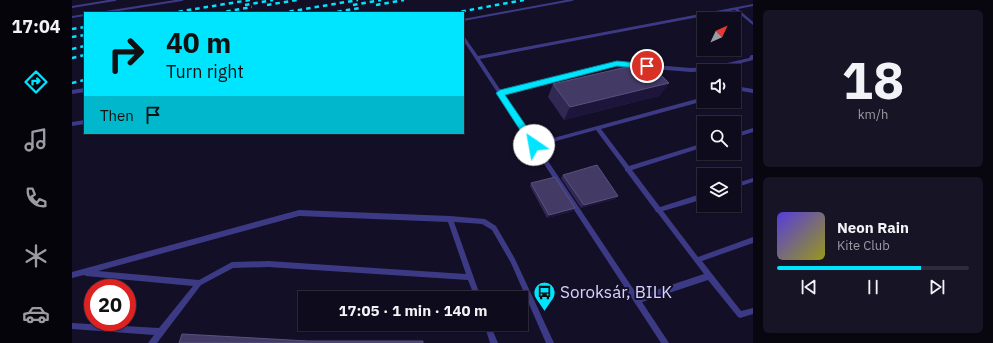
<!DOCTYPE html>
<html lang="en">
<head>
<meta charset="utf-8">
<style>
  body { margin:0; font-family:"IBM Plex Sans",sans-serif; background:#171425; color:#f1f3f6; height:100vh; display:flex; flex-direction:column; font-size:15px; white-space:nowrap }
  * { box-sizing:border-box; margin:0 }
  p { font-size:13px; color:#9b9ba3 }
  .icon { flex:none; width:22px; height:22px; fill:none; stroke:currentColor; stroke-width:2; stroke-linecap:round; stroke-linejoin:round }
  .map { position:relative; flex:1; overflow:hidden }
  .sheet { display:flex; flex-direction:column; gap:10px; padding:10px; background:#08060f; width:240px }
  .sheet>* { flex:none }
  .top-card { position:absolute; left:12px; top:12px; width:380px; height:122px; border-radius:0px; box-shadow:0 1px 3px #0004,0 0 0 1px #2e2b3b; background:#00e5ff; color:#111; overflow:hidden }
  .needle { width:26px; rotate:46deg }
  .fabs { position:absolute; left:625px; top:12px; display:grid; gap:8px }
  .fabs a { display:grid; place-items:center; width:44px; height:44px; border-radius:0px; background:#0e0b1c; box-shadow:0 1px 3px #0004,0 0 0 1px #2e2b3b; font-size:20px }
  .speed { position:absolute; left:12px; top:279px; display:flex; gap:8px; font-size:20px; font-weight:700; text-align:center }
  .speed>* { display:grid; place-content:center; width:52px; height:52px; border-radius:50%; background:#0e0b1c; box-shadow:0 1px 3px #0004,0 0 0 1px #2e2b3b; line-height:1 }
  .speed .limit { border:6px solid #d22; background:#fff; color:#111 }
  .pin { position:absolute; display:grid; place-items:center; width:34px; height:34px; color:#fff; margin:-17px; border:2px solid #fff; border-radius:50%; box-shadow:0 1px 4px #0007 }
  .me { position:absolute; width:44px; margin:-22px; rotate:327deg; stroke-linejoin:round; filter:drop-shadow(0 0 3px #0008) }
  .turn { display:flex; align-items:center; gap:14px; height:84px; padding:0 16px; font-size:18px }
  .turn .icon { width:52px; height:52px; stroke-width:2.5 }
  .turn b { display:block; font-size:28px; line-height:34px }
  .then { display:flex; align-items:center; height:38px; padding:0 16px; background:#0003; gap:8px; font-size:15px }
  .sheet .tile { flex:1; display:flex; flex-direction:column; justify-content:center; gap:6px; min-width:0; padding:0 14px; border-radius:6px; background:#171425 }
  .sheet .dial { align-items:center; gap:0 }
  .dial b { font-size:52px; line-height:1 }
  .song { display:flex; align-items:center; gap:12px }
  .cover { width:48px; height:48px; border-radius:6px; background:linear-gradient(135deg,hsl(250 70% 55%),hsl(60 70% 35%)) }
  .played { height:4px; border-radius:2px; background:linear-gradient(90deg,#00e5ff 75%,#2e2b3b 75%) }
  .keys { display:flex; justify-content:space-around; direction:ltr }
  .trip { position:absolute; left:226px; top:291px; width:230px; height:40px; border-radius:0px; background:#0e0b1c; box-shadow:0 1px 3px #0004,0 0 0 1px #2e2b3b; font-weight:700; line-height:40px; text-align:center }
  main { display:flex; flex:1; min-height:0 }
  .menu { display:flex; flex-direction:column; width:72px; justify-content:space-around; align-items:center; background:#06040b; color:#9b9ba3 }
  .menu .icon { width:28px; height:28px }
  .menu .selected { color:#00e5ff }
  .menu b { font-size:18px; color:#f1f3f6 }
  .map>svg:first-child { display:block }
  .lines { fill:none; stroke-linecap:round; stroke-linejoin:round }
  .service { fill:#3d3a85; fill-rule:evenodd }
  .rail { stroke:#00e5ff; stroke-width:2.5; stroke-dasharray:4.5 4; stroke-linecap:butt }
  .wall { fill:#312854 }
  .shaded-wall { fill:#1d163a }
  .building { fill:#433a66; stroke:#5a527e }
  .route { fill:#00e5ff; stroke:#0095a6 }
  .labels { text-anchor:middle; dominant-baseline:central; stroke-width:4; stroke-linejoin:round; paint-order:stroke }
  .near-poi-label { font-size:17px; fill:#d9d4ff; stroke:#130f26; text-anchor:start }
</style>
</head>
<body>
<main>
<nav class="menu">
<b>17:04</b>
<svg class="icon selected" aria-label="directions" viewBox="0 0 24 24"><path d="M12 3l9 9-9 9-9-9zM9 14v-3h6M13 9l2 2-2 2"/></svg>
<svg class="icon" aria-label="music" viewBox="0 0 24 24"><path d="M9 18V5l10-2v13"/><circle cx="6" cy="18" r="3"/><circle cx="16" cy="16" r="3"/></svg>
<svg class="icon" aria-label="phone" viewBox="0 0 24 24"><path d="M5 4h4l2 5-3 2q2 4 5 5l2-3 5 2v4C11 20 4 13 5 4z"/></svg>
<svg class="icon" aria-label="climate" viewBox="0 0 24 24"><path d="M12 3v18M4 7l16 10M4 17L20 7"/></svg>
<svg class="icon" aria-label="car" viewBox="0 0 24 24"><path d="M5 17H2v-5l4-1 3-4h7l3 4 3 1v5h-3M9 17h6M6 11h13"/><circle cx="7" cy="17" r="2"/><circle cx="17" cy="17" r="2"/></svg>
</nav>
<div class="map">
<svg width="681" height="343" viewBox="0 0 681 343">
  <rect width="100%" height="100%" fill="#130f26"/>
  <g class="lines">
    <!-- service -->
    <g class="service">
      <path d="M36 0H45L43 1 0 8V6Z"/>
      <path d="M103 0H112L110 1 35 13H25L27 12Z"/>
      <path d="M494 0H502L500 1 391 21V19Z"/>
      <path d="M681 4V6L666 9 681 22V25L663 10 408 59 429 91 545 62 619 68 638 67 677 58 679 55H681V60L638 71 619 72 545 66 431 94 463 143 632 97V101L529 129 557 166 632 143V147L560 170 588 207 632 193V199L591 211 626 257 681 237V243L630 261 669 311 681 308V314L668 318 666 317 636 280 570 302 597 343H589L391 40V36H392L406 56ZM524 130 553 169V171H554L583 210 584 212H585L632 274 566 296 466 146Z"/>
      <path d="M13 14V16L0 18V16Z"/>
      <path d="M669 87 681 89V93L669 91 662 93V89Z"/>
      <path d="M13 88V92L0 94V90Z"/>
      <path d="M13 120V124L0 126V122Z"/>
      <path d="M681 128V132L662 138V134Z"/>
      <path d="M681 178V182L662 188V184Z"/>
      <path d="M227 210 378 216 413 219 424 226 443 259 482 343H474L439 263 420 230 410 224 382 222 409 298H403L396 280 196 267 161 268 129 285 85 343H76L82 335 0 329V323L87 328 121 286 14 276 12 275 0 278V272ZM227 216 376 222 394 274 196 261 160 262 127 280 26 271Z"/>
      <path d="M412 324H418L426 343H418Z"/>
    </g>
    <!-- rail -->
    <g class="rail">
      <path d="M173 5 201 0"/>
      <path d="M195 5 225 0"/>
      <path d="M281 5 309 0"/>
      <path d="M304 5 332 0"/>
      <path d="M98 13 178 0"/>
      <path d="M146 13 180 7"/>
      <path d="M209 13 286 0"/>
      <path d="M257 13 288 8"/>
      <path d="M381 13 452 0"/>
      <path d="M0 29 13 27"/>
      <path d="M0 37 13 35"/>
      <path d="M0 49 13 46"/>
      <path d="M0 58 13 55"/>
      <path d="M0 83 13 80"/>
    </g>
  </g>
  <!-- wall -->
  <g class="wall">
    <path d="M597 83 587 96 492 120 476 97 481 84Z"/>
    <path d="M491 175 546 196 543 199 509 208 489 178Z"/>
    <path d="M459 183 501 211 475 218 458 186Z"/>
  </g>
  <!-- shaded-wall -->
  <g class="shaded-wall">
    <path d="M597 83 587 96 492 120 498 107Z"/>
    <path d="M546 196 543 199 509 208 512 205Z"/>
    <path d="M503 208 501 211 475 218 477 215Z"/>
  </g>
  <!-- building -->
  <g class="building">
    <path d="M576 62 597 83 498 107 481 84Z"/>
    <path d="M525 165 546 196 512 205 491 175Z"/>
    <path d="M483 177 503 208 477 215 459 183Z"/>
    <path d="M110 334 236 341H351V343H107Z"/>
  </g>
  <!-- route -->
  <path class="route" d="M545 61 575 64 579 66 575 69 545 66 433 95 465 142V147H459L424 93 428 90Z"/>
  <!-- icons -->
  <defs>
    <symbol id="bus-pin" viewBox="-11 -11 22 30"><path d="M0 17L-7.5 6A9.5 9.5 0 1 1 7.5 6Z" fill="#00e5ff" stroke="#130f26"/><path d="M-5-6H5V4H4V6H2V4H-2V6H-4V4H-5ZM-3.5-4V0h7V-4ZM-3.5 1.2v1.5H-2V1.2ZM2 1.2v1.5H3.5V1.2Z" fill="#111"/></symbol>
  </defs>
  <g fill-rule="evenodd">
    <use href="#bus-pin" x="460" y="280" width="25" height="34"/>
  </g>
  <g class="labels">
    <!-- near-poi labels -->
    <g class="near-poi-label">
      <text x="488" y="292">Soroksár, BILK</text>
    </g>
  </g>
</svg>
<div class="fabs">
<a><svg class="needle" viewBox="-14 -14 28 28"><path d="M0-13l5 13h-10z" fill="#e53935"/><path d="M0 13l5-13h-10z" fill="#9b9ba3"/></svg></a>
<a><svg class="icon" aria-label="sound" viewBox="0 0 24 24"><path d="M4 9h4l5-4v14l-5-4H4zM17 9q2 3 0 6"/></svg></a>
<a><svg class="icon" aria-label="search" viewBox="0 0 24 24"><circle cx="10" cy="10" r="6"/><path d="M15 15l6 6"/></svg></a>
<a><svg class="icon" aria-label="layers" viewBox="0 0 24 24"><path d="M12 4l9 5-9 5-9-5zM3 14l9 5 9-5"/></svg></a>
</div>
<div class="speed"><div class="limit">20</div></div>
<div class="pin" style="left:575px;top:66px;background:#d93025"><svg class="icon" aria-label="arrive" viewBox="0 0 24 24"><path d="M6 21V4h12l-3 4 3 4H6"/></svg></div>
<svg class="me" style="left:462px;top:145px" viewBox="-20 -20 40 40"><circle r="19" fill="#fff"/><path d="M0-13L10 11 0 6-10 11z" fill="#00e5ff"/></svg>
<div class="trip">17:05 · 1 min · 140 m</div>
<div class="top-card">
<div class="turn"><svg class="icon" aria-label="right" viewBox="0 0 24 24"><path d="M7 20v-9h11M14 6l5 5-5 5"/></svg><div><b>40 m</b>Turn right</div></div>
<div class="then">Then<svg class="icon" aria-label="arrive" viewBox="0 0 24 24"><path d="M6 21V4h12l-3 4 3 4H6"/></svg></div>
</div>
</div>
<section class="sheet">
<div class="tile dial"><b>18</b><p>km/h</p></div>
<div class="tile">
<div class="song"><i class="cover"></i><div><b>Neon Rain</b><p>Kite Club</p></div></div>
<div class="played"></div>
<div class="keys"><svg class="icon" aria-label="previous" viewBox="0 0 24 24"><path d="M18 5L8 12l10 7zM5 5v14"/></svg><svg class="icon" aria-label="pause" viewBox="0 0 24 24"><path d="M8 5v14M16 5v14"/></svg><svg class="icon" aria-label="next" viewBox="0 0 24 24"><path d="M6 5l10 7-10 7zM19 5v14"/></svg></div>
</div>
</section>
</main>
</body>
</html>
